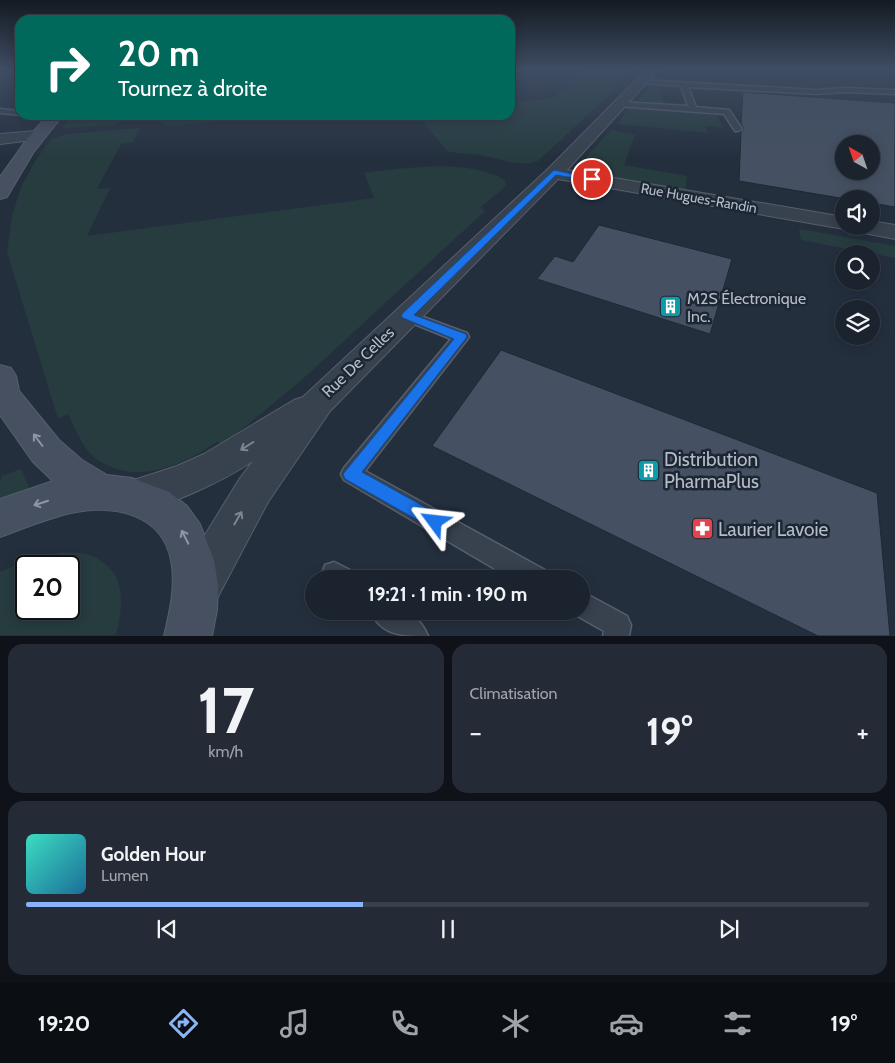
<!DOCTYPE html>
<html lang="fr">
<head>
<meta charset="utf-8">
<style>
  body { margin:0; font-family:Cabin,sans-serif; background:#242b36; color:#f1f3f6; height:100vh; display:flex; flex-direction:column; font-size:19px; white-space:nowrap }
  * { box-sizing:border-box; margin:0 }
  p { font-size:16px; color:#a0a4aa }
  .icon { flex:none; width:28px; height:28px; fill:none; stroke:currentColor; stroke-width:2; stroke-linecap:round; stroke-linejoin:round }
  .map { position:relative; height:636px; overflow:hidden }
  .sheet { display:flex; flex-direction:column; gap:8px; padding:8px; background:#0f1319; flex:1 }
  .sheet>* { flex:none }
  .hud { position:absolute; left:15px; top:15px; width:500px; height:105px; border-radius:15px; box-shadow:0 2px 12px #0003,0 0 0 1px #39404a; background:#00695c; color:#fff; overflow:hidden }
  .needle { width:32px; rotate:320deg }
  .buttons { position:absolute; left:835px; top:135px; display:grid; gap:10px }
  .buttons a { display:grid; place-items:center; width:45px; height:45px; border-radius:50%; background:#1b232e; box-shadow:0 2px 12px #0003,0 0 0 1px #39404a; font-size:25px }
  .speed { position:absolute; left:15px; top:555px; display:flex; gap:10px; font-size:25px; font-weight:700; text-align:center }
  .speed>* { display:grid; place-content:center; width:65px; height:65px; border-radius:50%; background:#1b232e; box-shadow:0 2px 12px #0003,0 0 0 1px #39404a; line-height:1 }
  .speed .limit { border:2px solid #111; border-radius:8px; background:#fff; color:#111 }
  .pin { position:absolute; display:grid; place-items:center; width:42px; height:42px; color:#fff; margin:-21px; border:2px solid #fff; border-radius:50%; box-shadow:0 1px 5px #0007 }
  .me { position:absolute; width:55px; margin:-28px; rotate:300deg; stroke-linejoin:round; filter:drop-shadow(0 0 4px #0008) }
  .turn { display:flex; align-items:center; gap:18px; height:105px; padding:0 20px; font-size:22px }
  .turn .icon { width:65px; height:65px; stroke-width:2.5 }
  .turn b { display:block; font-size:35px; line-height:42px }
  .big { font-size:38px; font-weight:700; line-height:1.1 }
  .sheet .widget { flex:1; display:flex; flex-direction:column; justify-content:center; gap:8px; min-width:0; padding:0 18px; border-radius:15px; background:#242b36 }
  .sheet .dial { align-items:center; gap:0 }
  .dial b { font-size:65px; line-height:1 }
  .song { display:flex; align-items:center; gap:15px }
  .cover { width:60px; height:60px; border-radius:8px; background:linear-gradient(135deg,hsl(170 70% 55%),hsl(200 70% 35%)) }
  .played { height:5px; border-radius:2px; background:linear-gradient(90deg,#8ab4f8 40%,#39404a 40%) }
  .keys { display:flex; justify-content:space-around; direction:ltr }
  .heat { display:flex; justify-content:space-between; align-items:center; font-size:28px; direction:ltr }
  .sheet .tiles { flex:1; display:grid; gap:8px; grid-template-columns:1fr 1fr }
  .widget:last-child { grid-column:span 2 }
  .trip { position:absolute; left:305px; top:570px; width:285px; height:50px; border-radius:25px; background:#1b232e; box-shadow:0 2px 12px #0003,0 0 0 1px #39404a; font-weight:700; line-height:50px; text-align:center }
  .dock { display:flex; height:80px; justify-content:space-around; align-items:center; background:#0b0e12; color:#a0a4aa }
  .dock .icon { width:35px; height:35px }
  .dock .current { color:#8ab4f8 }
  .dock b { font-size:22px; color:#f1f3f6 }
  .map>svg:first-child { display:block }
  .green { fill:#263c3f; fill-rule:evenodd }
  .building { fill:#455162; stroke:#1f2835; fill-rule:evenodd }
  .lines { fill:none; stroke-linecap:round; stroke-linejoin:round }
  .lane-casing { stroke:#565f6c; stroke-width:3 }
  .street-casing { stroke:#565f6c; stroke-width:2 }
  .secondary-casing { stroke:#565f6c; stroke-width:2 }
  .lane { fill:#38414e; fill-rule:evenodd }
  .street { fill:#38414e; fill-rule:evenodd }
  .secondary { fill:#465061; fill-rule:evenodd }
  .oneway { stroke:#8e96a5 }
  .oneway2 { stroke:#7c8592 }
  .route { fill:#1a73e8; stroke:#114b97 }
  .labels { text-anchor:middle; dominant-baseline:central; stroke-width:5; stroke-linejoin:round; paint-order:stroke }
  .far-street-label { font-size:14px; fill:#b4bcc9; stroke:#1d2633 }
  .poi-label { font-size:16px; fill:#b4bcc9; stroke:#1d2633; text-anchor:start }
  .street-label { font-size:16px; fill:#b4bcc9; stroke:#1d2633 }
  .near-poi-label { font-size:19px; fill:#b4bcc9; stroke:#1d2633; text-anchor:start }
</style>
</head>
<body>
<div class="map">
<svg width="895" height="636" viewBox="0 0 895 636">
  <rect width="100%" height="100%" fill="#242f3e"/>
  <!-- green -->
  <g class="green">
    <path d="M583 69 636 70 538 161C519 168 499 158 479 155 469 153 458 154 447 151L417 115H510V103L553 98Z"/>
    <path d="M649 86 660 87 664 105 637 102Z"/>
    <path d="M631 108 717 115 723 128 706 126 708 133 618 124 628 109Z"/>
    <path d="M72 115H120L117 119 129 118 114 125 64 128 63 126Z"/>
    <path d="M205 115H290L167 126 159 120Z"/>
    <path d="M140 128 133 142 121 144 97 189 110 188 87 236 374 198 364 173C408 168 465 158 505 180L506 186 480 208 485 211 305 377 222 446 218 441C182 466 134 488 94 457 82 447 75 428 68 414L58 419 7 252 12 216 21 187 35 161 51 139 67 134Z"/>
    <path d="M611 130 635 135 624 165 687 176 685 191 585 173 579 165Z"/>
    <path d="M801 229 895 246V258L801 240 799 230Z"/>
    <path d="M21 469 33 496 0 509V481L2 476Z"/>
    <path d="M63 552C71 553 82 552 90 555 127 570 124 603 116 635H0V572L32 558ZM26 566H69V609H26Z"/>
  </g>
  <!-- building -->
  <g class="building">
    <path d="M743 92 895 103V207L871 203V199H846L739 181 741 132 744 129 741 124ZM844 144H871V171H844Z"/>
    <path d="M599 225 732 259 710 334 537 279 555 256 573 262Z"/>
    <path d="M501 350 877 493 890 636H818L432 446Z"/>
  </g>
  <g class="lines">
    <defs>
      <g id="lane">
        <path d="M642 80 817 90 843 88 895 90V94L843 92 817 94 688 87 696 107 729 110 742 129 738 131H735L724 114 617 106V102H620L688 106 681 86 640 83V81Z"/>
        <path d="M0 109 20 111 21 115 0 113Z"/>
        <path d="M26 115H40L55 120 51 122Z"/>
        <path d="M407 311 467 333 469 337 365 471 545 570 548 579H512L344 480 341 474 344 468 451 339 402 319 400 316 402 313Z"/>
        <path d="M334 562 350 570 353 579H324L322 574 325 565Z"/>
        <path d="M581 591 627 616 631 625 629 636H603L604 631 572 613 571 611H581Z"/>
        <path d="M370 611C395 611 417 608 428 636 403 636 382 636 370 611Z"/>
      </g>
      <g id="street">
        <path d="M647 69H659L567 170 844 217V226H871V221L895 225V239L854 231 852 227 844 229 558 179 330 411 268 502 213 606 197 613 181 606 174 590 181 574 240 478 253 461C215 486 178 500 136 515L122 510 116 497 122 484 177 466 204 454 294 400 303 397 548 169Z"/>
        <path d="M36 131 41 133 44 136 41 139 0 144V134Z"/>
      </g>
      <g id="secondary">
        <path d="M48 115H63L33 153 7 197 0 199V177L27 139Z"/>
        <path d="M0 365 11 368 16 376 19 391 59 440 82 460 107 475 132 478 169 492 187 506 200 524 214 560 218 584 217 610 212 636H164C170 611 176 585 171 560 162 514 115 505 76 512 50 517 25 528 0 537V499L53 481 33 462 0 415Z"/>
      </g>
    </defs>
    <!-- lane casing -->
    <use href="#lane" class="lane-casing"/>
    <!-- street casing -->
    <use href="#street" class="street-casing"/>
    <!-- secondary casing -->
    <use href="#secondary" class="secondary-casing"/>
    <!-- lane -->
    <use href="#lane" class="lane"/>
    <!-- street -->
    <use href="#street" class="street"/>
    <!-- secondary -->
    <use href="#secondary" class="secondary"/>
  </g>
  <!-- one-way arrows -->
  <defs><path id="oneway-shaft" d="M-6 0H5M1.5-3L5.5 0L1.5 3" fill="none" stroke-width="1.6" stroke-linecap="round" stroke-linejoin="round" transform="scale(1.25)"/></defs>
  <g class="oneway">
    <use href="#oneway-shaft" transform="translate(38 440) rotate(-127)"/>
    <use href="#oneway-shaft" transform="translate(41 503) rotate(162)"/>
    <use href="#oneway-shaft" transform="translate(185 537) rotate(-117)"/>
  </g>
  <g class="oneway2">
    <use href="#oneway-shaft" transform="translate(247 446) rotate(148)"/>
    <use href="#oneway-shaft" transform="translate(238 518) rotate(-60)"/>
  </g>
  <!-- sky -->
  <linearGradient id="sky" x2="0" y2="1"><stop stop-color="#141a22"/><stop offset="0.44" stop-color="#3f4d63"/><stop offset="1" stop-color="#3f4d63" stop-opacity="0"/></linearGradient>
  <rect width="895" height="158" fill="url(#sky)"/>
  <!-- route -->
  <path class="route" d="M554 170 595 179 592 181 556 175 414 315 466 334 467 337 362 472 441 516 443 522 441 527 435 530 345 479 343 474 454 339 403 318 401 316 403 313Z"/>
  <!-- icons -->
  <defs>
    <symbol id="building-square" viewBox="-11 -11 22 22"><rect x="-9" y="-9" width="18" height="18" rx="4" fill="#0f9aa8" stroke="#1d2633"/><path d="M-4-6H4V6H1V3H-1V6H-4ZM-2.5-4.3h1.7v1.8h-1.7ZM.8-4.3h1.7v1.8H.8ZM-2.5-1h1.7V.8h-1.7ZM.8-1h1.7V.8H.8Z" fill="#fff"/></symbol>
    <symbol id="pharmacy-square" viewBox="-11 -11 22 22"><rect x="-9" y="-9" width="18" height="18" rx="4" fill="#e0444e" stroke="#1d2633"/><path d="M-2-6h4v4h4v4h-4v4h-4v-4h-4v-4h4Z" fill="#fff"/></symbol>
  </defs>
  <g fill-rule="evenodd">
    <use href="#building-square" x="658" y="294" width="25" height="25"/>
    <use href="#building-square" x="636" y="458" width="25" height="25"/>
    <use href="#pharmacy-square" x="690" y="516" width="25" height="25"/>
  </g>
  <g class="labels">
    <!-- far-street labels -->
    <g class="far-street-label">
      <text transform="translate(699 198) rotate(10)">Rue Hugues-Randin</text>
    </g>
    <!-- poi labels -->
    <g class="poi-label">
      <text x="687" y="298">M2S Électronique<tspan x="687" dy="18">Inc.</tspan></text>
    </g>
    <!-- street labels -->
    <g class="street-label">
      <text transform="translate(358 362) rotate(-44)">Rue De Celles</text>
    </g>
    <!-- near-poi labels -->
    <g class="near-poi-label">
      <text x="664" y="459">Distribution<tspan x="664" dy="22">PharmaPlus</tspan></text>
      <text x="718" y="529">Laurier Lavoie</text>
    </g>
  </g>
</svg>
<div class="buttons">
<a><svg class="needle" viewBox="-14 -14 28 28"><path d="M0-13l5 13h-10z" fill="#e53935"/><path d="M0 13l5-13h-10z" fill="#a0a4aa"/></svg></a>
<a><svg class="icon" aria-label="sound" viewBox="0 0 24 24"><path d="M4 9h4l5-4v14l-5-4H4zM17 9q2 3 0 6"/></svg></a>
<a><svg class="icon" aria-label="search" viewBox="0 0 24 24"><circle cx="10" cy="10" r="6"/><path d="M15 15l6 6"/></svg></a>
<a><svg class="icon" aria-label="layers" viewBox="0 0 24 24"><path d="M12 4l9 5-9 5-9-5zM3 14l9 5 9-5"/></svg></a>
</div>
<div class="speed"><div class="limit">20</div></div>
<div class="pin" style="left:592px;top:179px;background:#d93025"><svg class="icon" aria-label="arrive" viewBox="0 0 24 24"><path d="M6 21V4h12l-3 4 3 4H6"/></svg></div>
<svg class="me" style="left:435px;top:522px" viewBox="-20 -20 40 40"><path d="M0-17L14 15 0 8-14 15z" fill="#1a73e8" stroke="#fff" stroke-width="4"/></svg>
<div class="trip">19:21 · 1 min · 190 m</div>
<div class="hud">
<div class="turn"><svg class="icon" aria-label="right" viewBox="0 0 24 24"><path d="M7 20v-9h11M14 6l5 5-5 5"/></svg><div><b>20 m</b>Tournez à droite</div></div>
</div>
</div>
<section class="sheet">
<div class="tiles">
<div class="widget dial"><b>17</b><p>km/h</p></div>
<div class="widget"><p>Climatisation</p>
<div class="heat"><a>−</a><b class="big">19°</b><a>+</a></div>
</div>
<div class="widget">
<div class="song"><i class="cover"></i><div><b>Golden Hour</b><p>Lumen</p></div></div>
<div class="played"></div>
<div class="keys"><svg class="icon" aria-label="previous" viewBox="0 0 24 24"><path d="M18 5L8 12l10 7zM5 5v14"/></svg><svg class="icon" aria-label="pause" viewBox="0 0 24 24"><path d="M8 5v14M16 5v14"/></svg><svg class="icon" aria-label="next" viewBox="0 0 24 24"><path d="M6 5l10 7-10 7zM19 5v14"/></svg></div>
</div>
</div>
</section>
<nav class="dock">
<b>19:20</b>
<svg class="icon current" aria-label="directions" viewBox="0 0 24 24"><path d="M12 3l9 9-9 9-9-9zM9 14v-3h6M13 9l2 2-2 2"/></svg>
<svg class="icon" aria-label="music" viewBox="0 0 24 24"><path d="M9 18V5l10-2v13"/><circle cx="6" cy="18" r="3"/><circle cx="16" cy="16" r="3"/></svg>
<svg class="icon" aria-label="phone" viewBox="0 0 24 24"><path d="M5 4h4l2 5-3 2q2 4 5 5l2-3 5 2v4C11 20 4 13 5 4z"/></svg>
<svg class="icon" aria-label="climate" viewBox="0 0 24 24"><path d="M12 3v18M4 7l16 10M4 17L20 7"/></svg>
<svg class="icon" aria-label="car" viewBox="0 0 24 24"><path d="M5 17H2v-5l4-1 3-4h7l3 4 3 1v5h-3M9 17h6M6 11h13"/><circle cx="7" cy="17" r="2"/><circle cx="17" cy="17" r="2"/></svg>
<svg class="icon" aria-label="filters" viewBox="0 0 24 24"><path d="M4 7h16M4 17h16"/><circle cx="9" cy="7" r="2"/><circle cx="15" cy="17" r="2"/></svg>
<b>19°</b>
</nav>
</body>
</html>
